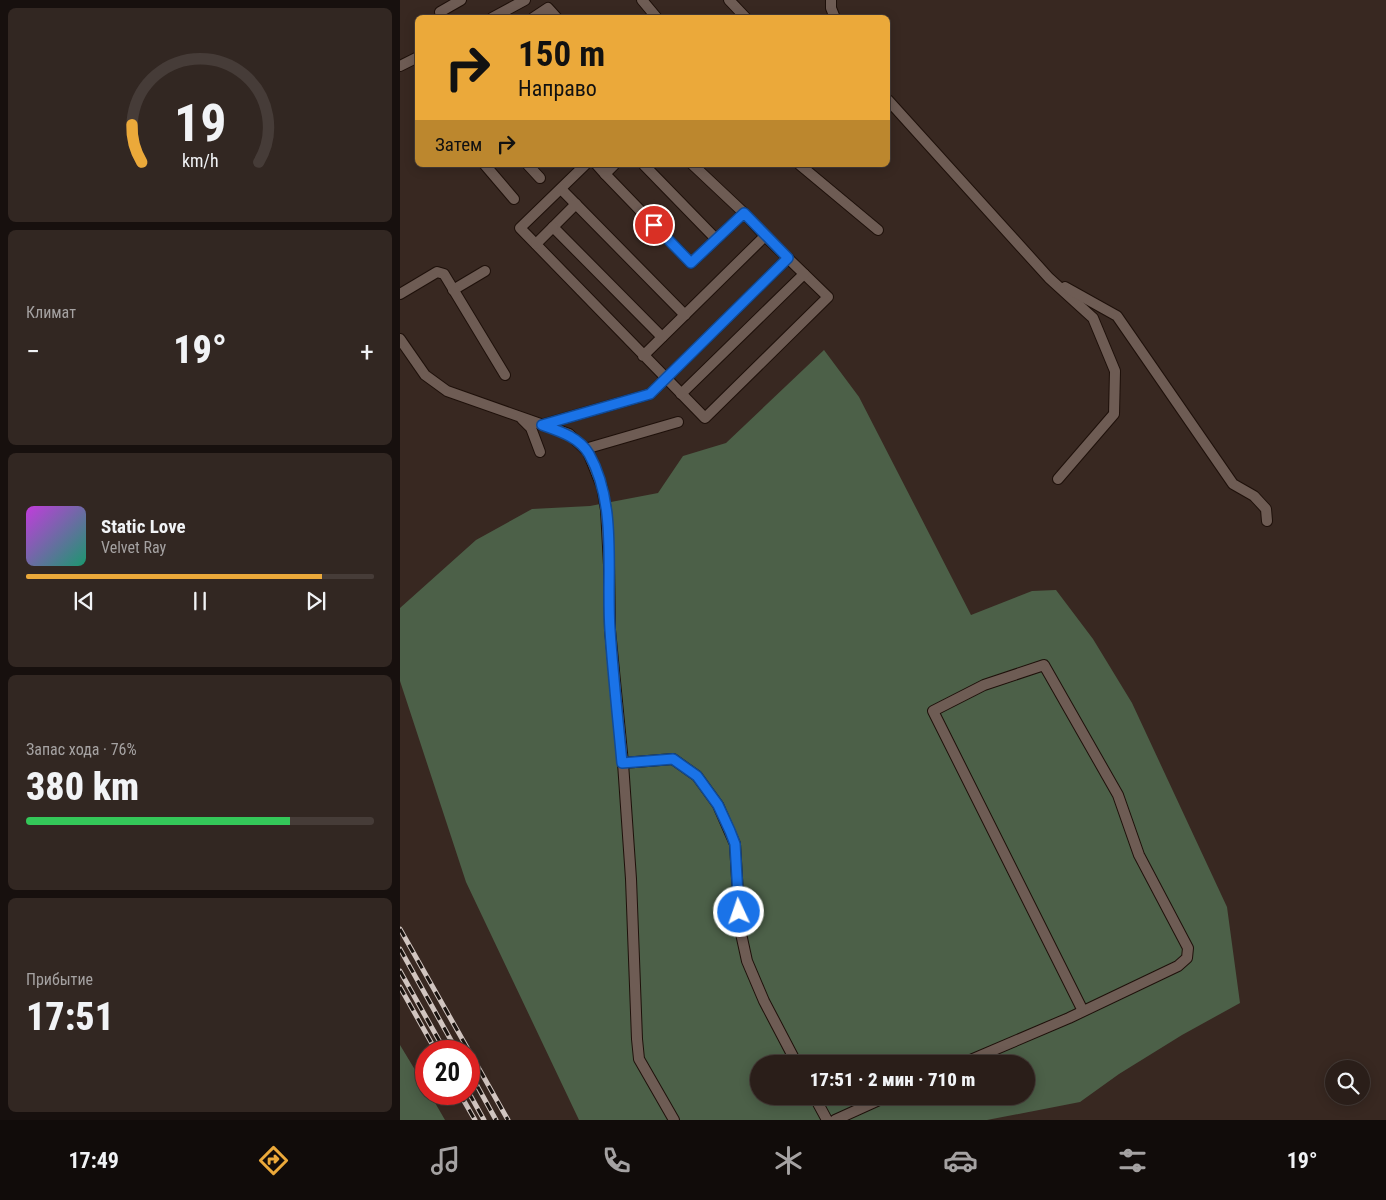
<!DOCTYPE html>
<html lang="ru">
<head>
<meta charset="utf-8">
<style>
  body { margin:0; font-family:"Roboto Condensed",sans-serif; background:#322722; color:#f1f3f6; height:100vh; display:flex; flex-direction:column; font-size:19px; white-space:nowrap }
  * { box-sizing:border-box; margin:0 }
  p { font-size:16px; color:#a5a2a2 }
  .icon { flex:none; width:28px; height:28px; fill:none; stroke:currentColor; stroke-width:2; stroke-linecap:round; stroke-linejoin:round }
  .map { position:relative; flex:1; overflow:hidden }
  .panel { display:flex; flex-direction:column; gap:8px; padding:8px; background:#17100e; width:400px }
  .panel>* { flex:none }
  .banner { position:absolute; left:15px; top:15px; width:475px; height:152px; border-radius:8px; box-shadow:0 2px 12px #0003,0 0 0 1px #463c38; background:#eba93a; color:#111; overflow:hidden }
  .buttons { position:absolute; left:925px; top:1060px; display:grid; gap:10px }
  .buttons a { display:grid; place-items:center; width:45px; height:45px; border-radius:50%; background:#2a1e19; box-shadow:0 2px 12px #0003,0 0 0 1px #463c38; font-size:25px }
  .speed { position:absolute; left:15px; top:1040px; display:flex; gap:10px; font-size:25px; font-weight:700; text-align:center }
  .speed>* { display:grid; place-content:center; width:65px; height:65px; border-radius:50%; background:#2a1e19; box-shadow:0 2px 12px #0003,0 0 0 1px #463c38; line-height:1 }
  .speed .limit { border:8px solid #d22; background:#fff; color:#111 }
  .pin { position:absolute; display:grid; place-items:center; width:42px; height:42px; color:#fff; margin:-21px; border:2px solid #fff; border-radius:50%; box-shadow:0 1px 5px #0007 }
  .me { position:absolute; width:55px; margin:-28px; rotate:357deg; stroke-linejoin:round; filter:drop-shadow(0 0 4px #0008) }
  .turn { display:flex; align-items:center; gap:18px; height:105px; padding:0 20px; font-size:22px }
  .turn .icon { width:65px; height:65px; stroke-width:2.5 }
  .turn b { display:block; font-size:35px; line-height:42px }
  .then { display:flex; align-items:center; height:48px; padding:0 20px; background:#0003; gap:10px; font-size:19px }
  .big { font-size:38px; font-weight:800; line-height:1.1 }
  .panel .widget { flex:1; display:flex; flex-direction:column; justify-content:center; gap:8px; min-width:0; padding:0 18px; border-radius:8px; background:#322722 }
  .panel .dial { align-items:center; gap:0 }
  .dial svg { height:130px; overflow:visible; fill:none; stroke:#463c38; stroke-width:7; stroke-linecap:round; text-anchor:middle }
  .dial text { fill:#f1f3f6; stroke:none }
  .song { display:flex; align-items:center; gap:15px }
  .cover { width:60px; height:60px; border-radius:8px; background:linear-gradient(135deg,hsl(290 70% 55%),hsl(160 70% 35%)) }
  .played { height:5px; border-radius:2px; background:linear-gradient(90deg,#eba93a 85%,#463c38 85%) }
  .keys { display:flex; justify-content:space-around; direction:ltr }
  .heat { display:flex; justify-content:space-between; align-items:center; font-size:28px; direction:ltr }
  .charge { height:8px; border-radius:4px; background:linear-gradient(90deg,#34c759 76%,#463c38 0) }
  .trip { position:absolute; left:350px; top:1055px; width:285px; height:50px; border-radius:25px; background:#2a1e19; box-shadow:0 2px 12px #0003,0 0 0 1px #463c38; font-weight:800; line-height:50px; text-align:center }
  .tabs { display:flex; height:80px; justify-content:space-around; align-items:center; background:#110c0a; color:#a5a2a2 }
  .tabs .icon { width:35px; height:35px }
  .tabs .current { color:#eba93a }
  .tabs b { font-size:22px; color:#f1f3f6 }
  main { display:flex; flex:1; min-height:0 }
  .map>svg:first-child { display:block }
  .forest { fill:#4c6048; fill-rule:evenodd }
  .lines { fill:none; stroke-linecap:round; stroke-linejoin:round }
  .minor-casing { stroke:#1e100a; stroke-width:12 }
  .minor { stroke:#6e5c54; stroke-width:10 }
  .rail-casing { stroke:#d1c5c0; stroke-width:5 }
  .rail { stroke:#1a130f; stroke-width:3; stroke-dasharray:9; stroke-linecap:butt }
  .route-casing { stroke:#114b97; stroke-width:12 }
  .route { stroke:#1a73e8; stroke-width:9 }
</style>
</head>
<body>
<main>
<section class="panel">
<div class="widget dial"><svg viewBox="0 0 100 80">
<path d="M14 69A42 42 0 1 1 86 69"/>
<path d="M14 69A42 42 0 0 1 8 46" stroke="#eba93a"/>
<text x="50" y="56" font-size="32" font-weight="700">19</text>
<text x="50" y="72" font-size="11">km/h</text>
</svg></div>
<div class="widget"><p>Климат</p>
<div class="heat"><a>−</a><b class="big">19°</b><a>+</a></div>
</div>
<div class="widget">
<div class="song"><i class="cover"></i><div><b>Static Love</b><p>Velvet Ray</p></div></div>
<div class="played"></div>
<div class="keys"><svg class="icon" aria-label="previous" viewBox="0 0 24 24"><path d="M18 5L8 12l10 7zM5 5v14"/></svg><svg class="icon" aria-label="pause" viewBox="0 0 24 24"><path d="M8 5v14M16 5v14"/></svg><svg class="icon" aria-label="next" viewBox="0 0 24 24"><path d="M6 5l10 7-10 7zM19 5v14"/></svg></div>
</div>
<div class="widget"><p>Запас хода · 76%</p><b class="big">380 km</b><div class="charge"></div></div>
<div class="widget"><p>Прибытие</p><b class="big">17:51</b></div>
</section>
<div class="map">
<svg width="986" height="1120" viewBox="0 0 986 1120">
  <rect width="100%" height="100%" fill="#382821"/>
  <!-- forest -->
  <g class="forest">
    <path d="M424 350 459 397 571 615 632 591 656 590 693 639 732 703 827 907 840 1003 782 1035 719 1074 680 1102 587 1120H179L66 882 0 681V608L76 540 132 509 190 506 258 493 283 456 326 443ZM359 1064H626V1096H359Z"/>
    <path d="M0 1045 26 1088V1094H30L45 1120H0Z"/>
  </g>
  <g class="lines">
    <defs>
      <g id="minor">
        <path d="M242 0 257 18"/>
        <path d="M329 0 346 18"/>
        <path d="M431 0V8L435 18"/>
        <path d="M40 12 61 0"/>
        <path d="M92 18 125 0"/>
        <path d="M133 18 148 8 157 18"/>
        <path d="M0 66 18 57"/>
        <path d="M488 100 649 278 693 318 715 371 714 414 658 479"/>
        <path d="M85 165 114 199"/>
        <path d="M128 165 140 178"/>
        <path d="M185 165 120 228 305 418 428 297 365 236 243 356"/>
        <path d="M197 165 205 174"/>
        <path d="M214 165 205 174 291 263 344 213"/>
        <path d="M244 165 316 239"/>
        <path d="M293 165 344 213 365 236"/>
        <path d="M400 165 478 230"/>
        <path d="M161 189 285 315"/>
        <path d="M176 204 153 227 262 337"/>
        <path d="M136 244 153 227"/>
        <path d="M665 287 717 316 833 484 854 496 866 509 867 521"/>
        <path d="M53 290 85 271"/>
        <path d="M0 294 37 272 44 274 105 375"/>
        <path d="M0 339 25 375 47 391 169 434 188 452 202 487 206 510 209 565 210 630 223 763 231 879 237 1039 239 1059 274 1120"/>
        <path d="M281 394 404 274"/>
        <path d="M122 419 131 428 140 452"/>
        <path d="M141 425 250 394 388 258"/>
        <path d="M185 449 278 422"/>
        <path d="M223 763 273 759 297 776 318 805 335 844 340 929 347 961 364 1001 397 1064"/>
        <path d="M561 1064 669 1018 778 966 787 958 788 948 739 855 718 795 644 665 584 685 533 711 683 1011"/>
        <path d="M414 1096 427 1120"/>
        <path d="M435 1120 488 1096"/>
      </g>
    </defs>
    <!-- minor casing -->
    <use href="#minor" class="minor-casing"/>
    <!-- minor -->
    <use href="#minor" class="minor"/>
    <defs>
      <g id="rail">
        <path d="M0 929 108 1120"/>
        <path d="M0 949 57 1051"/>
        <path d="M0 971 45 1051"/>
        <path d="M0 987 36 1051"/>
        <path d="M69 1071 96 1120"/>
        <path d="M69 1093 84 1120"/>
        <path d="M60 1094 75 1120"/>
      </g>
    </defs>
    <!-- rail casing -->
    <use href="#rail" class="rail-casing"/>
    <!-- rail -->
    <use href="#rail" class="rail"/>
  </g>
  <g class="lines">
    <defs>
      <path id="route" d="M254 225 291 263 344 213 388 258 250 394 142 425C159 431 179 437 189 454 218 505 206 574 210 630 213 675 218 719 222 763L273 759 297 776 318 805 330 831 335 844 339 912"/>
    </defs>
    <!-- route casing -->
    <use href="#route" class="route-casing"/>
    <!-- route -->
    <use href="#route" class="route"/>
  </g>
</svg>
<div class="buttons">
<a><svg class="icon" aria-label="search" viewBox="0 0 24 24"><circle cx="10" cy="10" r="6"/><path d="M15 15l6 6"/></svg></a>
</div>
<div class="speed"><div class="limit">20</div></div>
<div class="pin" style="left:254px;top:225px;background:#d93025"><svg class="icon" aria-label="arrive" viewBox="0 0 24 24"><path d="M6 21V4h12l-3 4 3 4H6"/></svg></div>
<svg class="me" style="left:339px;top:912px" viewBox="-20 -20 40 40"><circle r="17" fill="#1a73e8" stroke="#fff" stroke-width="3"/><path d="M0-11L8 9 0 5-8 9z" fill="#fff"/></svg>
<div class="trip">17:51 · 2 мин · 710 m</div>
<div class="banner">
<div class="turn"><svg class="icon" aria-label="right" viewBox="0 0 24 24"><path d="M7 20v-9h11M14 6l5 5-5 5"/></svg><div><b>150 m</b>Направо</div></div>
<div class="then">Затем<svg class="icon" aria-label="right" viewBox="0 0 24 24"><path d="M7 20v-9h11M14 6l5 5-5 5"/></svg></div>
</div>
</div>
</main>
<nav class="tabs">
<b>17:49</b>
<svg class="icon current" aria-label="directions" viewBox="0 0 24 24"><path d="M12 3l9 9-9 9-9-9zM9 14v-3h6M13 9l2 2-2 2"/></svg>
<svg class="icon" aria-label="music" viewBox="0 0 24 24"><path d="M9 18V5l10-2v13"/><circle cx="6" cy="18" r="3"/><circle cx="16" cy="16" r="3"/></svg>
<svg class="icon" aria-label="phone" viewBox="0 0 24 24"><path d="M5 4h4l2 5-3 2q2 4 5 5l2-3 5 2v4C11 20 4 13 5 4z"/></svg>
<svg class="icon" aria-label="climate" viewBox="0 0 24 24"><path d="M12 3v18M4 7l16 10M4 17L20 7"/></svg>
<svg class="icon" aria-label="car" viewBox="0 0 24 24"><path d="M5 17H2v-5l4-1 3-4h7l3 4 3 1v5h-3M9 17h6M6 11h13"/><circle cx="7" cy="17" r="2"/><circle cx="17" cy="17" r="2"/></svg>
<svg class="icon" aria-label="filters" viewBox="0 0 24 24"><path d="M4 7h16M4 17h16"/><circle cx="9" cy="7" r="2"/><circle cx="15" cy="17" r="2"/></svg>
<b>19°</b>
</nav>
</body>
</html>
